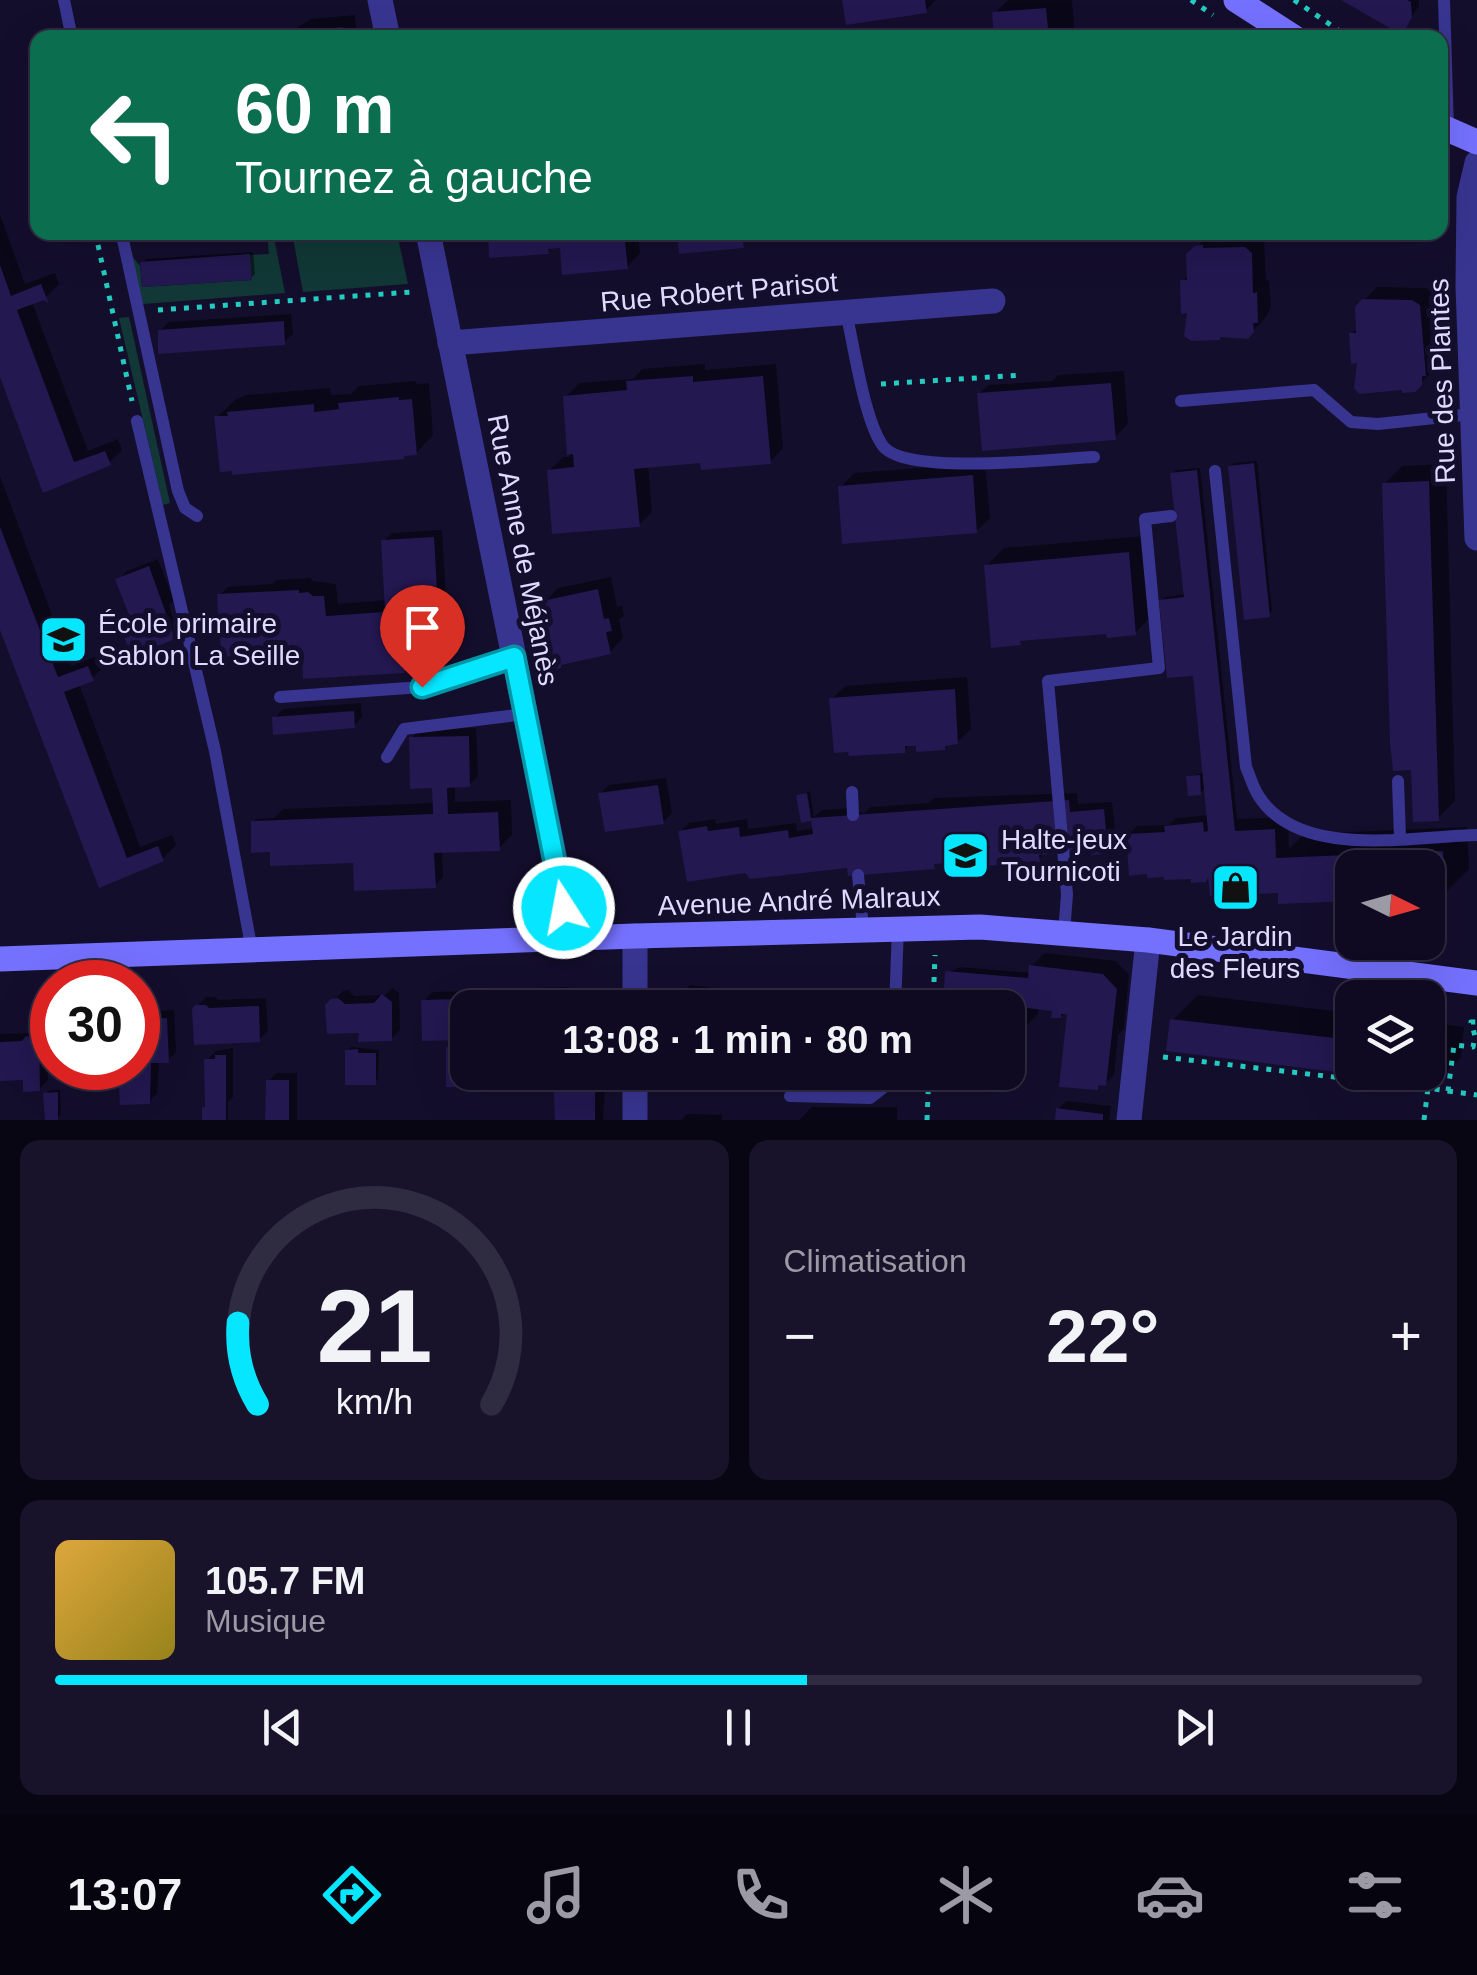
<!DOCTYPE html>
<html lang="fr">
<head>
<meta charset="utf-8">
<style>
  body { margin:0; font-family:Arial,sans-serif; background:#18132a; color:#f1f3f6; height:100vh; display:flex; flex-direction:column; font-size:38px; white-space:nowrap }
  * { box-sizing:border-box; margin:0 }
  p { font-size:32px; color:#9b9aa5 }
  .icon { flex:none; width:55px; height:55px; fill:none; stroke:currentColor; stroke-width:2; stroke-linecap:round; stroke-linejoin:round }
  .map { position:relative; height:1120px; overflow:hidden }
  .panel { display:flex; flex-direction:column; gap:20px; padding:20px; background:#080613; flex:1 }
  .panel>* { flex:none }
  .top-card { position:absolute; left:30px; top:30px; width:1418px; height:210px; border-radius:20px; box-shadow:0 10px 40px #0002,0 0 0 2px #2f2b40; background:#0b6e4f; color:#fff; overflow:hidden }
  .needle { width:65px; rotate:95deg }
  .tools { position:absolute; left:1335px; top:850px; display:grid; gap:20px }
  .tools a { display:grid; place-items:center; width:110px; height:110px; border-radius:20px; background:#0f0a22; box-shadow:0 10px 40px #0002,0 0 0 2px #2f2b40; font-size:50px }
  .speed { position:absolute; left:30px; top:960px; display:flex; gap:20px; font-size:50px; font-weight:700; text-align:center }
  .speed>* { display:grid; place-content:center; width:130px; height:130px; border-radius:50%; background:#0f0a22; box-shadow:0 10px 40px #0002,0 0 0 2px #2f2b40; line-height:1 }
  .speed .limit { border:15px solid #d22; background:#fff; color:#111 }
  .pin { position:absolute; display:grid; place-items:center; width:85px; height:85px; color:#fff; margin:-102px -42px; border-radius:50% 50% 50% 0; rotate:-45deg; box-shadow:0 0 10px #0007 }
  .pin .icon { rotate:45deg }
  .me { position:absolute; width:110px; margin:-55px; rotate:349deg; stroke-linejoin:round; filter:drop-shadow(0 0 8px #0008) }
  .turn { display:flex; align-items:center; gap:35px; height:210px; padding:0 40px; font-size:45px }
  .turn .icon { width:130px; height:130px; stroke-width:2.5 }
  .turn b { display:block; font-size:70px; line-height:85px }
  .big { font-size:75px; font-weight:600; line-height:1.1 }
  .panel .tile { flex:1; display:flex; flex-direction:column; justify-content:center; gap:15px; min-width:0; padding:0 35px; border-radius:20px; background:#18132a }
  .panel .dial { align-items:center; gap:0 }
  .dial svg { height:260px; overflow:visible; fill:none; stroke:#2f2b40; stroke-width:7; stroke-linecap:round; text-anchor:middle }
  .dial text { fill:#f1f3f6; stroke:none }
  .song { display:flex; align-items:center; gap:30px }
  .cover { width:120px; height:120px; border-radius:15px; background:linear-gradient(135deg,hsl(40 70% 55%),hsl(50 70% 35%)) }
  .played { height:10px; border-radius:5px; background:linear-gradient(90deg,#06e7ff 55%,#2f2b40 55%) }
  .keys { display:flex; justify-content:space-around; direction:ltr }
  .heat { display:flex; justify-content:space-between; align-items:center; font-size:55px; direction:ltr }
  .panel .tiles { flex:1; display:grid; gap:20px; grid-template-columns:1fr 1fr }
  .tile:last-child { grid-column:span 2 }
  .trip { position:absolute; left:450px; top:990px; width:575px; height:100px; border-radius:20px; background:#0f0a22; box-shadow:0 10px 40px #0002,0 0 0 2px #2f2b40; font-weight:600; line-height:100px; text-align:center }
  .dock { display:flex; height:160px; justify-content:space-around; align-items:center; background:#06040e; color:#9b9aa5 }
  .dock .icon { width:70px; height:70px }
  .dock .active { color:#06e7ff }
  .dock b { font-size:45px; color:#f1f3f6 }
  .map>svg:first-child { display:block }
  .green { fill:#113836 }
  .shadow { fill:#0007 }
  .building { fill:#231850 }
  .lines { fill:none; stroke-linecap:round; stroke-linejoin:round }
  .path { stroke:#23cbc0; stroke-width:5; stroke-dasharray:5 8; stroke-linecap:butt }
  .lane { stroke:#383591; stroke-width:12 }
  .street { stroke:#383591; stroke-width:25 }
  .secondary { stroke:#7571ff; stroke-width:25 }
  .route-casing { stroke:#0496a6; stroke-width:25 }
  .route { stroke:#06e7ff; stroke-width:18 }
  .labels { text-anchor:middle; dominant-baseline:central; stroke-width:10; stroke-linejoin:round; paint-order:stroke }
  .street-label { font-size:28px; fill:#dfdaff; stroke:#140e2d }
  .poi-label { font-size:28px; fill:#dfdaff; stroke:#140e2d; text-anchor:start }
</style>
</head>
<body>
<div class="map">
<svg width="1477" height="1120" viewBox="0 0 1477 1120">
  <rect width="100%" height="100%" fill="#140e2d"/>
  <!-- green -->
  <g class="green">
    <path d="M267 233H273L285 293 143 304 131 255 140 266 142 287 252 280 250 255 269 254Z"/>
    <path d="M292 233H397L408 284 303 292Z"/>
    <path d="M129 317 170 503 163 505 119 318Z"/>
  </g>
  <!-- shadow -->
  <g class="shadow">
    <path d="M845 0H936L926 10Z"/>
    <path d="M1008 0H1072L1075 38H997L995 13Z"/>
    <path d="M1346 0H1419V6L1401 32Z"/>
    <path d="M355 15 357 38H206L256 32V36L267 35 270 31 295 29 311 19Z"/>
    <path d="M161 30V34L172 33V38H112L117 33Z"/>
    <path d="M0 215 25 284 55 273 59 284 46 297 32 302 88 451 118 439 122 450 109 463 45 490 0 367Z"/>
    <path d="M490 232H638L640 253 627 267 562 245 553 246 548 251Z"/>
    <path d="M1211 233 1259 235 1264 239 1266 281 1269 280 1271 307 1266 317 1247 337 1190 310 1183 281 1189 275V255Z"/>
    <path d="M253 252 255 274 251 278 143 263 146 259Z"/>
    <path d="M1377 287 1426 288 1432 292 1439 360 1435 369 1414 390 1356 387V375L1360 371 1352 334 1358 327 1363 301Z"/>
    <path d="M291 314 293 334 284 342 160 331 169 322Z"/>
    <path d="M705 364V370L776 364 783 448 770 462 703 461 648 465 652 512 638 525 550 470 563 457H570L566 397 579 383 633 379 642 369Z"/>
    <path d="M1124 371 1128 424 1114 438 979 394 988 385 1052 381 1058 375Z"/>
    <path d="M416 381V384L429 383 433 435 416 453 217 417 235 400 247 395 330 388 331 395 351 394 359 386Z"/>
    <path d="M1257 461 1272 611 1269 615 1230 467 1234 463Z"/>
    <path d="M985 463 990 518 976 531 841 487 854 473Z"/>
    <path d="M1446 464 1455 801 1438 818 1413 768 1384 484 1402 466Z"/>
    <path d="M1200 468 1237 819 1288 817 1289 849 1304 834 1467 827 1469 869 1444 894 1428 895V868H1352V898L1281 901 1280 887 1210 874 1129 835 1137 826 1169 825 1176 818 1209 815 1206 787 1200 793 1188 777 1205 772 1195 673 1162 600 1166 597 1186 594 1173 474 1176 470Z"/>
    <path d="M0 476 71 666 102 654 106 665 92 678 79 684 140 847 172 835 176 845 162 859 100 885 0 623Z"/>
    <path d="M442 530 446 597 437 606H425L428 645 403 670 222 628 212 619 220 610V595L228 587 272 584 277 580 311 578 312 581 336 584 338 604 387 600 384 541 392 533Z"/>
    <path d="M1146 536 1153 615 1135 633 1108 631 1023 638 1019 642 986 566 1004 548Z"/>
    <path d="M158 559 174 601 169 605 178 634 174 637 142 642 124 630 135 623 118 580 127 571Z"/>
    <path d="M611 577 617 607 622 606 624 616 619 620 623 638 610 652 565 661 560 666 547 641 556 631 545 602 558 588Z"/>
    <path d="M967 677 971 729 957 742 949 743 944 748 918 743H911L904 750 832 699 845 686Z"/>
    <path d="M361 703 362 717 354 726 275 718 283 709Z"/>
    <path d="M476 728 478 776 469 785H455V802L511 800 512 835 499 848 442 851 443 877 435 885 355 861 271 850 253 822 257 819 274 818 283 809 435 803 434 785 412 738 420 729Z"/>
    <path d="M666 778 672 813 663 822 600 794 609 785Z"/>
    <path d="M810 791 814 817 822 810 852 808V812H862V815L871 807 929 803 934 798 1077 793 1078 804 1112 802 1116 839 1104 852 1093 848 1046 852 1039 859 1004 856 997 862 947 861 850 865 680 832 689 823 715 819 716 824 747 819 748 829 796 823 797 831 815 828 813 818 803 820 799 796Z"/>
    <path d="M1045 953 1116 961 1129 975 1124 1029 1118 1035 1114 1075 1105 1083 1070 1012 1060 1016 1054 1009 1038 1007V1014L1024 1028 1011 1027 1008 1048V1008L947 973 960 967 1031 973V966Z"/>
    <path d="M690 985 740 991V1008H677L707 995H681Z"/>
    <path d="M569 987V1008H527L528 997 536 988Z"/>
    <path d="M392 988 399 993 400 1030 391 1039 361 1031 327 1006 343 991 348 990 354 996 385 995Z"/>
    <path d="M468 991V1030L460 1038 424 1001 433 992Z"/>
    <path d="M1198 995 1352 1013V1071L1169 1049 1173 1020Z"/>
    <path d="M876 996V1008H803L812 999Z"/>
    <path d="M206 997H215L218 1000 266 998 268 1031 259 1040 194 1010Z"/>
    <path d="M174 1010 176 1052 168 1060 159 1061 157 1093 149 1102H122L121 1068H138V1012Z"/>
    <path d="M1428 1022 1464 1027 1461 1057 1436 1082 1361 1072H1428Z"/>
    <path d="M43 1028 46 1031 48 1080 39 1089 25 1077 0 1078V1034L30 1033Z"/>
    <path d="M452 1045H468L470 1081 467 1085 448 1048Z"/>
    <path d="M351 1047 379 1050 378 1079 375 1083 347 1051Z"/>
    <path d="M233 1048V1097L228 1102V1120H204L208 1106 207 1060 216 1051Z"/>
    <path d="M558 1072H606L603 1120H558L556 1075Z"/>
    <path d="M277 1073H297V1120H268V1081Z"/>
    <path d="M50 1090H60L61 1115 57 1118 46 1094Z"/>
    <path d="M1067 1101 1111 1106 1109 1120H1058V1109Z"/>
    <path d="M812 1107H897V1120H799Z"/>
    <path d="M687 1114 722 1115V1120H681Z"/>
  </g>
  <!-- building -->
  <g class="building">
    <path d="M842 0H925L927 13 846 25Z"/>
    <path d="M1341 0H1407L1411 2 1412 17 1402 35Z"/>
    <path d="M1046 8 1049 38H994L992 12Z"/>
    <path d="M343 27V38H295V32Z"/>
    <path d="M488 232H624L628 269 562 275 560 248 548 249 549 254 489 258Z"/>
    <path d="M677 232H812V236L743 242 744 248 679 254Z"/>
    <path d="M875 232H931V235L875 240Z"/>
    <path d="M1203 245V248L1245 247 1252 253 1253 293 1257 292 1258 323H1253L1254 332 1248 339 1220 337V340L1191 341 1184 336 1187 313 1181 314 1180 280H1187L1186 254 1195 246Z"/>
    <path d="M250 254 252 280 142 287 140 262Z"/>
    <path d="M0 265 11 296 41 284 49 304 44 300 17 310 74 462 105 451 111 465 43 493 0 377Z"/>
    <path d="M1362 299 1412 300 1420 305 1426 376H1422V385L1415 392 1402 393V390L1359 394 1354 388 1357 363 1351 364 1349 333H1356L1355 307Z"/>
    <path d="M284 321 285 345 158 354V330Z"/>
    <path d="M693 376V382L763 376 771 464 701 470 700 463 634 469 640 527 552 534 547 470 574 467 573 454 567 455 563 396 627 390 626 381Z"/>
    <path d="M1111 383 1116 440 982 451 977 393Z"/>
    <path d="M399 397V400L412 399 417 455 404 456V459L232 475V471L220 472 214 416H228L227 412 314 404V412L339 409 338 403Z"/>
    <path d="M1254 463 1270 617 1244 620 1228 466Z"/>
    <path d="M1197 470 1235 831 1275 829 1276 858 1443 851 1445 897H1428V868H1352V901L1278 904V893L1210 896 1208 877 1206 882 1191 883V879L1164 880V877L1147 878V874L1129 876 1126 834 1165 832 1164 826 1203 822 1204 832 1208 831 1193 676 1167 678 1159 600 1184 597 1170 473Z"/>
    <path d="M973 475 977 533 842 544 838 486Z"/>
    <path d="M1429 481 1439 821 1413 822 1411 770 1393 771 1390 742 1382 483Z"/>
    <path d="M0 527 58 677 88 666 94 681 64 692 127 858 158 846 164 861 99 888 0 630Z"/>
    <path d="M434 537 438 608 411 610 415 661H411L404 673 303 679 302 652 221 657 220 631 210 632V618L218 617 217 594 299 590V593L308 592 313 596H324L326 616 385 612 381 540Z"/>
    <path d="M1129 552 1136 635 1107 638 1106 634 1020 641 1021 645 991 648 984 565Z"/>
    <path d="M149 566 175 639 143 652 141 645 129 649 121 629 133 625 115 579Z"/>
    <path d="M598 589 604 619 609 618 612 631 606 632 611 654 561 665V668L550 670 544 640 550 639 542 601Z"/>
    <path d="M955 689 958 744 945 746V750L916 752V746H905V753L849 756 848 752 834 753 829 698Z"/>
    <path d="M354 711 355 728 273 735 272 717Z"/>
    <path d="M469 736 470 787 447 788 448 814 498 812 500 851 434 853 436 888 354 891 353 863 270 866V852L251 853V821L433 814 432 788 410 789 409 737Z"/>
    <path d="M1200 775 1201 795 1188 796 1186 776Z"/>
    <path d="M658 785 664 824 605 832 598 793Z"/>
    <path d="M807 793 811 818 1069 800 1070 812 1104 809 1108 850 1105 854 1091 855V851L1039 855 1040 862 1010 864 1009 858 997 859 998 865 945 869V863L934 864 935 869 848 876 847 868 750 879 745 873 687 882 678 831 707 826 708 831 739 827 740 837 788 830 789 838 813 834 811 821 801 823 796 795Z"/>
    <path d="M1029 965 1103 974 1117 989 1106 1086 1098 1085V1090L1059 1087 1067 1014H1061V1018H1051L1052 1011 1027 1008 1025 1030 1008 1029V1008H943L945 971 1028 978Z"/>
    <path d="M684 988H714V998H732V1008H675V997H684Z"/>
    <path d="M382 994 392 1002V1041L358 1042 359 1033 327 1034 325 1005 331 999 338 998 345 1004 374 1003Z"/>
    <path d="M561 995V1008H525V996Z"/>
    <path d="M460 999 461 1040 422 1041 421 1000Z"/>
    <path d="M195 1005H206L209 1008 259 1006 260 1042 194 1045 192 1009Z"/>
    <path d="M167 1018 169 1063H151L150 1104 120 1105 118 1068H138V1019Z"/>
    <path d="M1170 1019 1352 1040V1074L1166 1051Z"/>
    <path d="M26 1036 39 1040 40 1091 23 1092V1080L0 1081V1042L22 1041Z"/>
    <path d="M446 1047 467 1048 468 1087H446Z"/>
    <path d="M358 1049V1053H376V1085H345V1050Z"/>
    <path d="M1428 1049 1441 1051 1437 1084 1360 1075 1428 1072Z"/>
    <path d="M215 1055H226V1120H202V1107H205L204 1059H215Z"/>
    <path d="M553 1074H595L600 1086 595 1093V1120H555Z"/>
    <path d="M266 1080H289V1120H265Z"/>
    <path d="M58 1092V1120H45L43 1093Z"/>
    <path d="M1056 1108 1103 1114V1120H1055Z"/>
  </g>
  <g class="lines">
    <!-- path -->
    <g class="path">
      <path d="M1191 0 1213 15"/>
      <path d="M1294 0 1350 38"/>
      <path d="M98 245 132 401"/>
      <path d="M158 310 412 292"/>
      <path d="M881 384 1022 375"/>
      <path d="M933 1008 935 955"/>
      <path d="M1163 1057 1428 1088"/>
      <path d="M1448 1091 1477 1095"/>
      <path d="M927 1120 929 1072"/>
      <path d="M1424 1120 1428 1088 1448 1091 1454 1045 1473 1047 1475 1036 1471 1022H1477"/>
    </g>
    <!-- lane -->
    <g class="lane">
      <path d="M64 0 72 38"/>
      <path d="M1444 0 1448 129"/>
      <path d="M116 232 123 240 178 491 185 508 197 516"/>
      <path d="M846 312C854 346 864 420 883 446 905 476 1054 459 1094 457"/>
      <path d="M1181 401 1314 390 1351 422 1378 424 1472 414"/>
      <path d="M137 421 215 751 252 951"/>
      <path d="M1215 471 1246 767C1250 776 1253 787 1258 795 1299 861 1412 836 1477 835"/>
      <path d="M280 697 422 687 514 657"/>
      <path d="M387 757 404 729 525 714"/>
      <path d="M1398 781 1400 838"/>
      <path d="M852 792 853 815"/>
      <path d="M858 875 863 928"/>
      <path d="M1064 933 1067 894 1048 681 1159 668 1145 519 1171 516"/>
      <path d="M895 1008 898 927"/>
      <path d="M790 1096 870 1098 893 1080V1072"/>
    </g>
    <!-- street -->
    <g class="street">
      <path d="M380 0 388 38"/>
      <path d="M1477 163 1469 197 1468 286 1477 538"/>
      <path d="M428 232 571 939"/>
      <path d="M450 343 993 301"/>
      <path d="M635 936V1008"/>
      <path d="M635 1120V1072"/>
      <path d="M1129 1120 1148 940"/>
    </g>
    <!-- secondary -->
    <g class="secondary">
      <path d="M1236 0 1295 38"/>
      <path d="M1440 126 1477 142"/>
      <path d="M0 959 635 936 980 927 1148 940 1477 983"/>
    </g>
  </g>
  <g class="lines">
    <defs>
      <path id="route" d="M422 687 514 657 564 908"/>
    </defs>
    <!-- route casing -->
    <use href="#route" class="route-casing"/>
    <!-- route -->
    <use href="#route" class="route"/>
  </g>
  <!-- icons -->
  <defs>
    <symbol id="school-square" viewBox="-11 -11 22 22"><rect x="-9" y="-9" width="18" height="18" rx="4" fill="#06e7ff" stroke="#140e2d"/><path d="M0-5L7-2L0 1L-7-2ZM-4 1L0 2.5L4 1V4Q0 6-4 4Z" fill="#111"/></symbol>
    <symbol id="shop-square" viewBox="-11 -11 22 22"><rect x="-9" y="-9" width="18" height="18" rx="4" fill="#06e7ff" stroke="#140e2d"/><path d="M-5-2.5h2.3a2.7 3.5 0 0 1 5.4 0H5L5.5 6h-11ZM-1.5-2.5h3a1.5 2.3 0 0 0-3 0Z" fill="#111"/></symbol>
  </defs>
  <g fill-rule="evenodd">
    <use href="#school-square" x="36" y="612" width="55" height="55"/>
    <use href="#school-square" x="938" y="828" width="55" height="55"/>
    <use href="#shop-square" x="1208" y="860" width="55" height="55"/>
  </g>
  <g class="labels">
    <!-- street labels -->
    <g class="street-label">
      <text transform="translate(719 292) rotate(-5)">Rue Robert Parisot</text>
      <text transform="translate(1442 381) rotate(-92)">Rue des Plantes</text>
      <text transform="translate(523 550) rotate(79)">Rue Anne de Méjanès</text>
      <text transform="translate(799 901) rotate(-2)">Avenue André Malraux</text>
    </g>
    <!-- poi labels -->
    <g class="poi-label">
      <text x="98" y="623">École primaire<tspan x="98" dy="32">Sablon La Seille</tspan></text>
      <text x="1001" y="839">Halte-jeux<tspan x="1001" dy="32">Tournicoti</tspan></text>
      <text x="1235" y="936" text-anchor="middle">Le Jardin<tspan x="1235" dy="32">des Fleurs</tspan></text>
    </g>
  </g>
</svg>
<div class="tools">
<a><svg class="needle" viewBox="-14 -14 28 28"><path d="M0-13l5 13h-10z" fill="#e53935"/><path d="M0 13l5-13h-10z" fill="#9b9aa5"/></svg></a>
<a><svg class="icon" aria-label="layers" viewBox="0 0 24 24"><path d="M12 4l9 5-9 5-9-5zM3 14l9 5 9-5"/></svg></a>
</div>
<div class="speed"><div class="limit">30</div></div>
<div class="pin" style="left:422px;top:687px;background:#d93025"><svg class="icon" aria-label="arrive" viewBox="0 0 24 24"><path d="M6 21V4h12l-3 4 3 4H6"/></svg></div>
<svg class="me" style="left:564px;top:908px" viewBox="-20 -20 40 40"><circle r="17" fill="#06e7ff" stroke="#fff" stroke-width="3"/><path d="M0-11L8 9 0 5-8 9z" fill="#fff"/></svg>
<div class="trip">13:08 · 1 min · 80 m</div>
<div class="top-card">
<div class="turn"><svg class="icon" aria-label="left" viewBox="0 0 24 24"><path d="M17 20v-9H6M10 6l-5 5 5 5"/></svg><div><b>60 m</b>Tournez à gauche</div></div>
</div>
</div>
<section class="panel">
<div class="tiles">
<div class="tile dial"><svg viewBox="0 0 100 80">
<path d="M14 69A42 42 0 1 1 86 69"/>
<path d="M14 69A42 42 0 0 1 8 44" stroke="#06e7ff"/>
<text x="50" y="56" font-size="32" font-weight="700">21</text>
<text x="50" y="72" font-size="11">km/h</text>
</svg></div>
<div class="tile"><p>Climatisation</p>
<div class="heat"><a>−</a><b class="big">22°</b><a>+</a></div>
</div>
<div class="tile">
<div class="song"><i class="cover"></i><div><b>105.7 FM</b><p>Musique</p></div></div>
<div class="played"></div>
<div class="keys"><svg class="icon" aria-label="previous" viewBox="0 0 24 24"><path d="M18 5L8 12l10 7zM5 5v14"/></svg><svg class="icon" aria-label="pause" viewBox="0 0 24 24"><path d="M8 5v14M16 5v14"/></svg><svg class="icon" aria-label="next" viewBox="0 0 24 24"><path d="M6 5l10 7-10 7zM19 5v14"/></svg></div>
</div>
</div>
</section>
<nav class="dock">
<b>13:07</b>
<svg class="icon active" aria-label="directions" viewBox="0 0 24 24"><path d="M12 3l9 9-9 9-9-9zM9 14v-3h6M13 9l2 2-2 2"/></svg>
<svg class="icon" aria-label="music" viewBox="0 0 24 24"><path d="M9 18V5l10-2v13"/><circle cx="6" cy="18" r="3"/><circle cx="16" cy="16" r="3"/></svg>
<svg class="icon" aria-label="phone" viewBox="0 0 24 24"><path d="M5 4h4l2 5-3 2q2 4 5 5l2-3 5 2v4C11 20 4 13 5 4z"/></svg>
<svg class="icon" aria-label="climate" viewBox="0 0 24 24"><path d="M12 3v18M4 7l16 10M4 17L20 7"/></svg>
<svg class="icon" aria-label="car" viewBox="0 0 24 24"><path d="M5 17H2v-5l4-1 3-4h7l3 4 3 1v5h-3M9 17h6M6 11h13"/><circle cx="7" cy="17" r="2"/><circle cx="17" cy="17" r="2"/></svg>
<svg class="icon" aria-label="filters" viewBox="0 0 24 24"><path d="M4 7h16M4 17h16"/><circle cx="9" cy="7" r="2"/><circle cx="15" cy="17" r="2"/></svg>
</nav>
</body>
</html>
